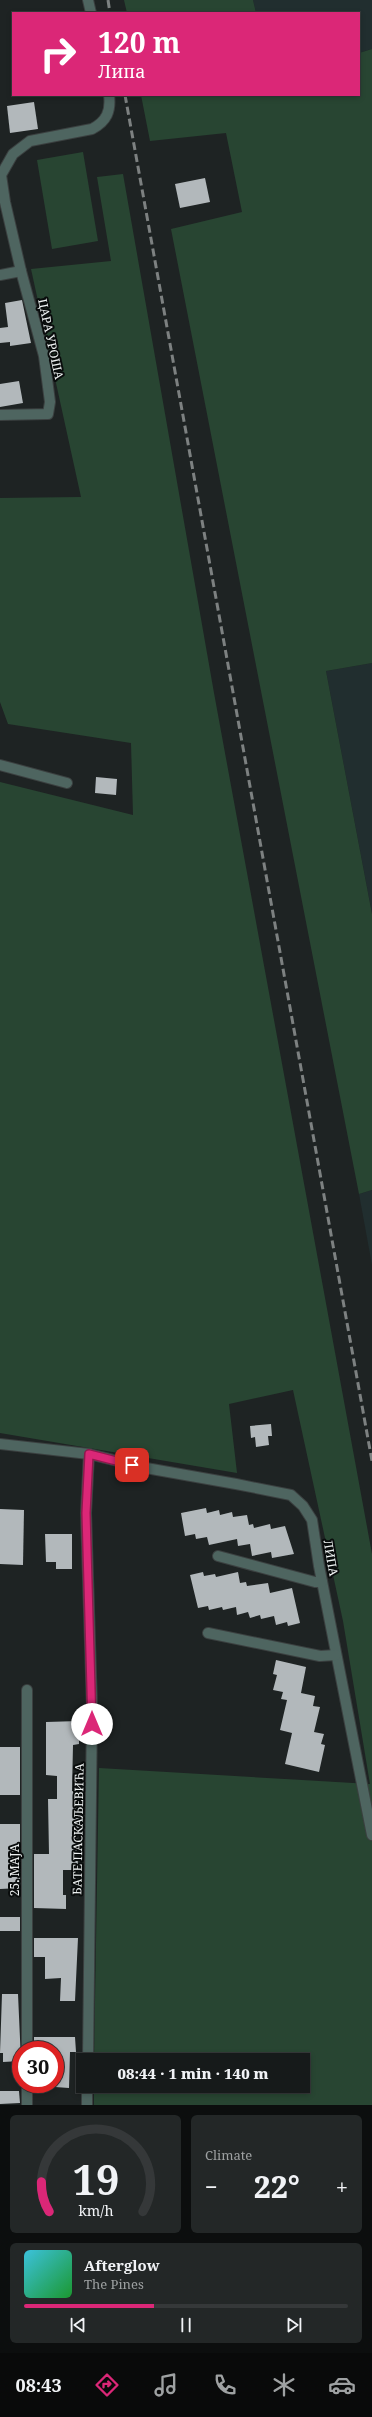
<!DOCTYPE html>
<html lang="en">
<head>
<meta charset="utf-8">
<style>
  body { margin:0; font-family:"Noto Serif",serif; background:#232727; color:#f1f3f6; height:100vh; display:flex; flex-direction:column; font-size:15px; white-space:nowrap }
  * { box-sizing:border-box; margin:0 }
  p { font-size:13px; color:#9ea1a2 }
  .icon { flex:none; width:22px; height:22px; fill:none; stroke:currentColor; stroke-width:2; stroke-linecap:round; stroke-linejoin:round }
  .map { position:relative; height:2105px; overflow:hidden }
  .details { display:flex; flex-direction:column; gap:10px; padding:10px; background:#0c0e0e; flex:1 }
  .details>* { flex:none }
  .guide { position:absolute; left:12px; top:12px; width:348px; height:84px; border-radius:0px; box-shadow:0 2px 6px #0003,0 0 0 1px #353839; background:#db2777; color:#fff; overflow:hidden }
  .speed { position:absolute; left:12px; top:2041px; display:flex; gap:8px; font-size:20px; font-weight:700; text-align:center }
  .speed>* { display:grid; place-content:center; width:52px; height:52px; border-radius:50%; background:#161a1a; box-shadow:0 2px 6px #0003,0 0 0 1px #353839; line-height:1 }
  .speed .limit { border:6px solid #d22; background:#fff; color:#111 }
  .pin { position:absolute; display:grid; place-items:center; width:34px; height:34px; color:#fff; margin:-17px; border-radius:8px; box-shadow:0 2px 6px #0006 }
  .me { position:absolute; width:44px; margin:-22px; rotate:0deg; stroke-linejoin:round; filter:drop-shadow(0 0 3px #0008) }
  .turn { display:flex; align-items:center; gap:14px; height:84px; padding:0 20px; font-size:18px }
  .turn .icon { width:52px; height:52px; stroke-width:2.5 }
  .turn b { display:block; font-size:28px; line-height:34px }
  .big { font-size:30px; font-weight:800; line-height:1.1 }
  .details .card { flex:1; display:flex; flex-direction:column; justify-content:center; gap:6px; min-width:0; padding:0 14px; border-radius:6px; background:#232727 }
  .details .dial { align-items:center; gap:0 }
  .dial svg { height:104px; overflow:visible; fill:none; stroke:#353839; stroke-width:7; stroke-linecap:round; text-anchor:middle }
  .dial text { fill:#f1f3f6; stroke:none }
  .song { display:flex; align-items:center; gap:12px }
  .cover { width:48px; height:48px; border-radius:6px; background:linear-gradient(135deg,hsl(190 70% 55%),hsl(130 70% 35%)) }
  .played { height:4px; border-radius:2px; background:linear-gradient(90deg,#db2777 40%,#353839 40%) }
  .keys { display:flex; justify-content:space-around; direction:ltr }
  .heat { display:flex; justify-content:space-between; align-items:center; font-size:22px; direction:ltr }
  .details .tiles { flex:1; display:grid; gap:10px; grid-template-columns:1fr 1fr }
  .card:last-child { grid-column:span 2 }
  .trip { position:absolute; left:76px; top:2053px; width:234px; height:40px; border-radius:0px; background:#161a1a; box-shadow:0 2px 6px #0003,0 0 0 1px #353839; font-weight:800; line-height:40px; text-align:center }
  .tabs { display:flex; height:64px; justify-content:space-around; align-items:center; background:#090a0a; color:#9ea1a2 }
  .tabs .icon { width:28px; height:28px }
  .tabs .selected { color:#db2777 }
  .tabs b { font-size:18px; color:#f1f3f6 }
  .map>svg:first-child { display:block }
  .built { fill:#212e2f }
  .green { fill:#284532 }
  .building { fill:#b2b8bb }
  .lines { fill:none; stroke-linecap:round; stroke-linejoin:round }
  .minor-casing { stroke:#3b4040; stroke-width:12 }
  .minor { stroke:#4e6560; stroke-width:10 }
  .rail { stroke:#7d8181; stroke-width:3; stroke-dasharray:8 4; stroke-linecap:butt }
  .route-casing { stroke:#8e194d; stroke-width:10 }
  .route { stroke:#db2777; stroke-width:7 }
  .labels { text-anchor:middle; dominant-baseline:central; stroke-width:4; stroke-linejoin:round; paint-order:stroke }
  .street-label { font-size:12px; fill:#eff3f3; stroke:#090c0c }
</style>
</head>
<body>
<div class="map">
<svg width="372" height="2105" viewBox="0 0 372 2105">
  <rect width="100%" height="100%" fill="#1e2323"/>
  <!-- built -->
  <g class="built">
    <path d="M253 0H372V49L359 53V13H256Z"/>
    <path d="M372 663V914L326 671Z"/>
    <path d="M372 1190V1265L359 1194Z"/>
  </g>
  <!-- green -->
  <g class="green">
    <path d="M124 0H253L256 13H127Z"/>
    <path d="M372 49V663L326 671 372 914V1190L359 1194 171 229 242 212 226 133 150 141 141 95H359V53Z"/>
    <path d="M83 152 98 241 52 249 37 160Z"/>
    <path d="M123 174 214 693 372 1554V2105H94V2086H303V2060H94L99 1768 370 1784 343 1621 293 1390 229 1404 237 1473 0 1433V782L133 815 131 743 8 724 0 702V498L81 497 31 269 111 261 97 177Z"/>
  </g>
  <!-- building -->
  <g class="building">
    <path d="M34 102 38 129 10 133 7 106Z"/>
    <path d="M205 178 210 202 180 208 175 184Z"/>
    <path d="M22 300 31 343 10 346V342L0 343V328L8 327 5 303Z"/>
    <path d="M19 381 23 403 0 407V384Z"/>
    <path d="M96 777 117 779 116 795 95 793Z"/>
    <path d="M271 1424 272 1436H268L269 1445 256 1447 255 1437 251 1438 250 1426Z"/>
    <path d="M206 1508 207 1513 219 1510 220 1515 232 1512 233 1517 247 1515 249 1525 253 1524 254 1528 270 1524 271 1529 285 1526 294 1554 272 1558 271 1552 252 1556 250 1544 238 1546 237 1539 209 1545 207 1537 196 1539 195 1534 185 1536 181 1513Z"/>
    <path d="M0 1509 24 1510 23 1565 0 1564Z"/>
    <path d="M45 1534H72V1569H56V1562H46Z"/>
    <path d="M203 1572 204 1576 215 1574 216 1577 238 1572 240 1583 246 1582 247 1586 268 1583 270 1593 292 1588 300 1623 288 1626 287 1622 276 1625 274 1616 261 1619 260 1615 250 1618 248 1612 237 1615 236 1607 223 1610 222 1607 209 1610 208 1606 198 1608 190 1575Z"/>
    <path d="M276 1660 306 1667 301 1693 315 1696 313 1706 320 1707 314 1732 324 1734 321 1744 325 1745 319 1772 285 1764 292 1733 280 1730 287 1700 281 1699 283 1692 273 1690 277 1675 273 1674Z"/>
    <path d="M79 1721V1744L73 1745 72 1791H81V1829H77L78 1870H63V1895H66V1909L34 1908V1854H49L48 1799H57V1776L46 1775V1722Z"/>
    <rect x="0" y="1747" width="20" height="48"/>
    <path d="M0 1824H20V1888L0 1889Z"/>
    <rect x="0" y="1917" width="20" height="14"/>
    <path d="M34 1938H78L75 2001H60L61 1978 45 1979V1957H34Z"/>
    <path d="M2 1994H18L21 2061 3 2062V2053H0Z"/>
    <path d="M34 2037H75L76 2052H70L69 2088 55 2087V2050H34Z"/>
    <path d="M0 2091H19L20 2103 0 2104Z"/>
  </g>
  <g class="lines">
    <defs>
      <g id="minor">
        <path d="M88 0 91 13"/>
        <path d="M0 275 21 271"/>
        <path d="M0 415 48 414 50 402 44 356 21 271 5 202 1 175 13 154 30 141 92 129C107 121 111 111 109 95"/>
        <path d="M0 765 67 783"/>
        <path d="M0 1444 89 1454 146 1468 236 1484 291 1495 303 1506 312 1520 319 1566 372 1835"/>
        <path d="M218 1556 315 1582H322"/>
        <path d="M208 1633 320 1656 336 1655"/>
        <path d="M27 2050V1690"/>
        <path d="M88 2060 92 1708 86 1513 89 1454"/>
        <path d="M27 2105V2084"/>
        <path d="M87 2105V2086"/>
      </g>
    </defs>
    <!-- minor casing -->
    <use href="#minor" class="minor-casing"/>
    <!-- minor -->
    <use href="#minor" class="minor"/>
    <!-- rail -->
    <g class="rail">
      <path d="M108 0 110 13"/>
      <path d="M125 95 372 1461"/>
    </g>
  </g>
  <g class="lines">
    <defs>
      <path id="route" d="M92 1724 86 1513 89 1454 132 1465"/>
    </defs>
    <!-- route casing -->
    <use href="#route" class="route-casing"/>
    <!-- route -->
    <use href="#route" class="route"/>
  </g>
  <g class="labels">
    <!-- street labels -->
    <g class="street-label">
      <text transform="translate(51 339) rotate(78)">ЦАРА УРОША</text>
      <text transform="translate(331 1558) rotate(80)">ЛИПА</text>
      <text transform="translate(78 1829) rotate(-89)">БАТЕ ПАСКАЉЕВИЋА</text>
      <text transform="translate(14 1870) rotate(-90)">25. МАЈА</text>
    </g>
  </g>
</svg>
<div class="speed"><div class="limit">30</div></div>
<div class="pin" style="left:132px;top:1465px;background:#d93025"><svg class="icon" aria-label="arrive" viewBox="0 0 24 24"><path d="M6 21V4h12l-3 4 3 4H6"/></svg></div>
<svg class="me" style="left:92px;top:1724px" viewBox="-20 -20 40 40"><circle r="19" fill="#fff"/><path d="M0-13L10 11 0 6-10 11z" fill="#db2777"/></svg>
<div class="trip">08:44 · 1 min · 140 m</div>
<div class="guide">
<div class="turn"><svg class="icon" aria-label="right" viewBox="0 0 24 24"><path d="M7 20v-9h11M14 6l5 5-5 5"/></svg><div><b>120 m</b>Липа</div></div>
</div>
</div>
<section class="details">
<div class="tiles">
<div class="card dial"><svg viewBox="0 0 100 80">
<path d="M14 69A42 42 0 1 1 86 69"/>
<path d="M14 69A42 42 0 0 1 8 46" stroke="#db2777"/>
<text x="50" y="56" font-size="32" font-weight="700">19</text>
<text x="50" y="72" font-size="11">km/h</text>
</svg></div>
<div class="card"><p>Climate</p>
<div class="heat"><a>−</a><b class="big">22°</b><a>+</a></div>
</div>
<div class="card">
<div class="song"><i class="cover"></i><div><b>Afterglow</b><p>The Pines</p></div></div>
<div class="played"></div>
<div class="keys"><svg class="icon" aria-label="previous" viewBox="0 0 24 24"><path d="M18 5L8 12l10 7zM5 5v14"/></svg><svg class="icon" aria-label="pause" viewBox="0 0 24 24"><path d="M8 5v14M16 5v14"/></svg><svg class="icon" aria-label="next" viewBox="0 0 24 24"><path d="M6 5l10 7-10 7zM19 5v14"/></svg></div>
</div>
</div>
</section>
<nav class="tabs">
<b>08:43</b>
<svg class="icon selected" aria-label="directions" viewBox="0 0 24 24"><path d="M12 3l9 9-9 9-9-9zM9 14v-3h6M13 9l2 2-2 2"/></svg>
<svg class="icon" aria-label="music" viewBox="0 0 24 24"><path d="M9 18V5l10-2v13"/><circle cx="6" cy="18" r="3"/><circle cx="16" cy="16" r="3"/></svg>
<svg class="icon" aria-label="phone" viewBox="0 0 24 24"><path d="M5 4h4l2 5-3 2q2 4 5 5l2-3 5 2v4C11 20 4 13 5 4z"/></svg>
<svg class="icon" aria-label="climate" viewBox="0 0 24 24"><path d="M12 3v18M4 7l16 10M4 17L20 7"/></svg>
<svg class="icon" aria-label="car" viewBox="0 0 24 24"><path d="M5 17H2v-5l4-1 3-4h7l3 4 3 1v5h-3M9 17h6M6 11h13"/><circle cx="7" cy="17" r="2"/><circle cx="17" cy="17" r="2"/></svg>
</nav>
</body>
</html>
